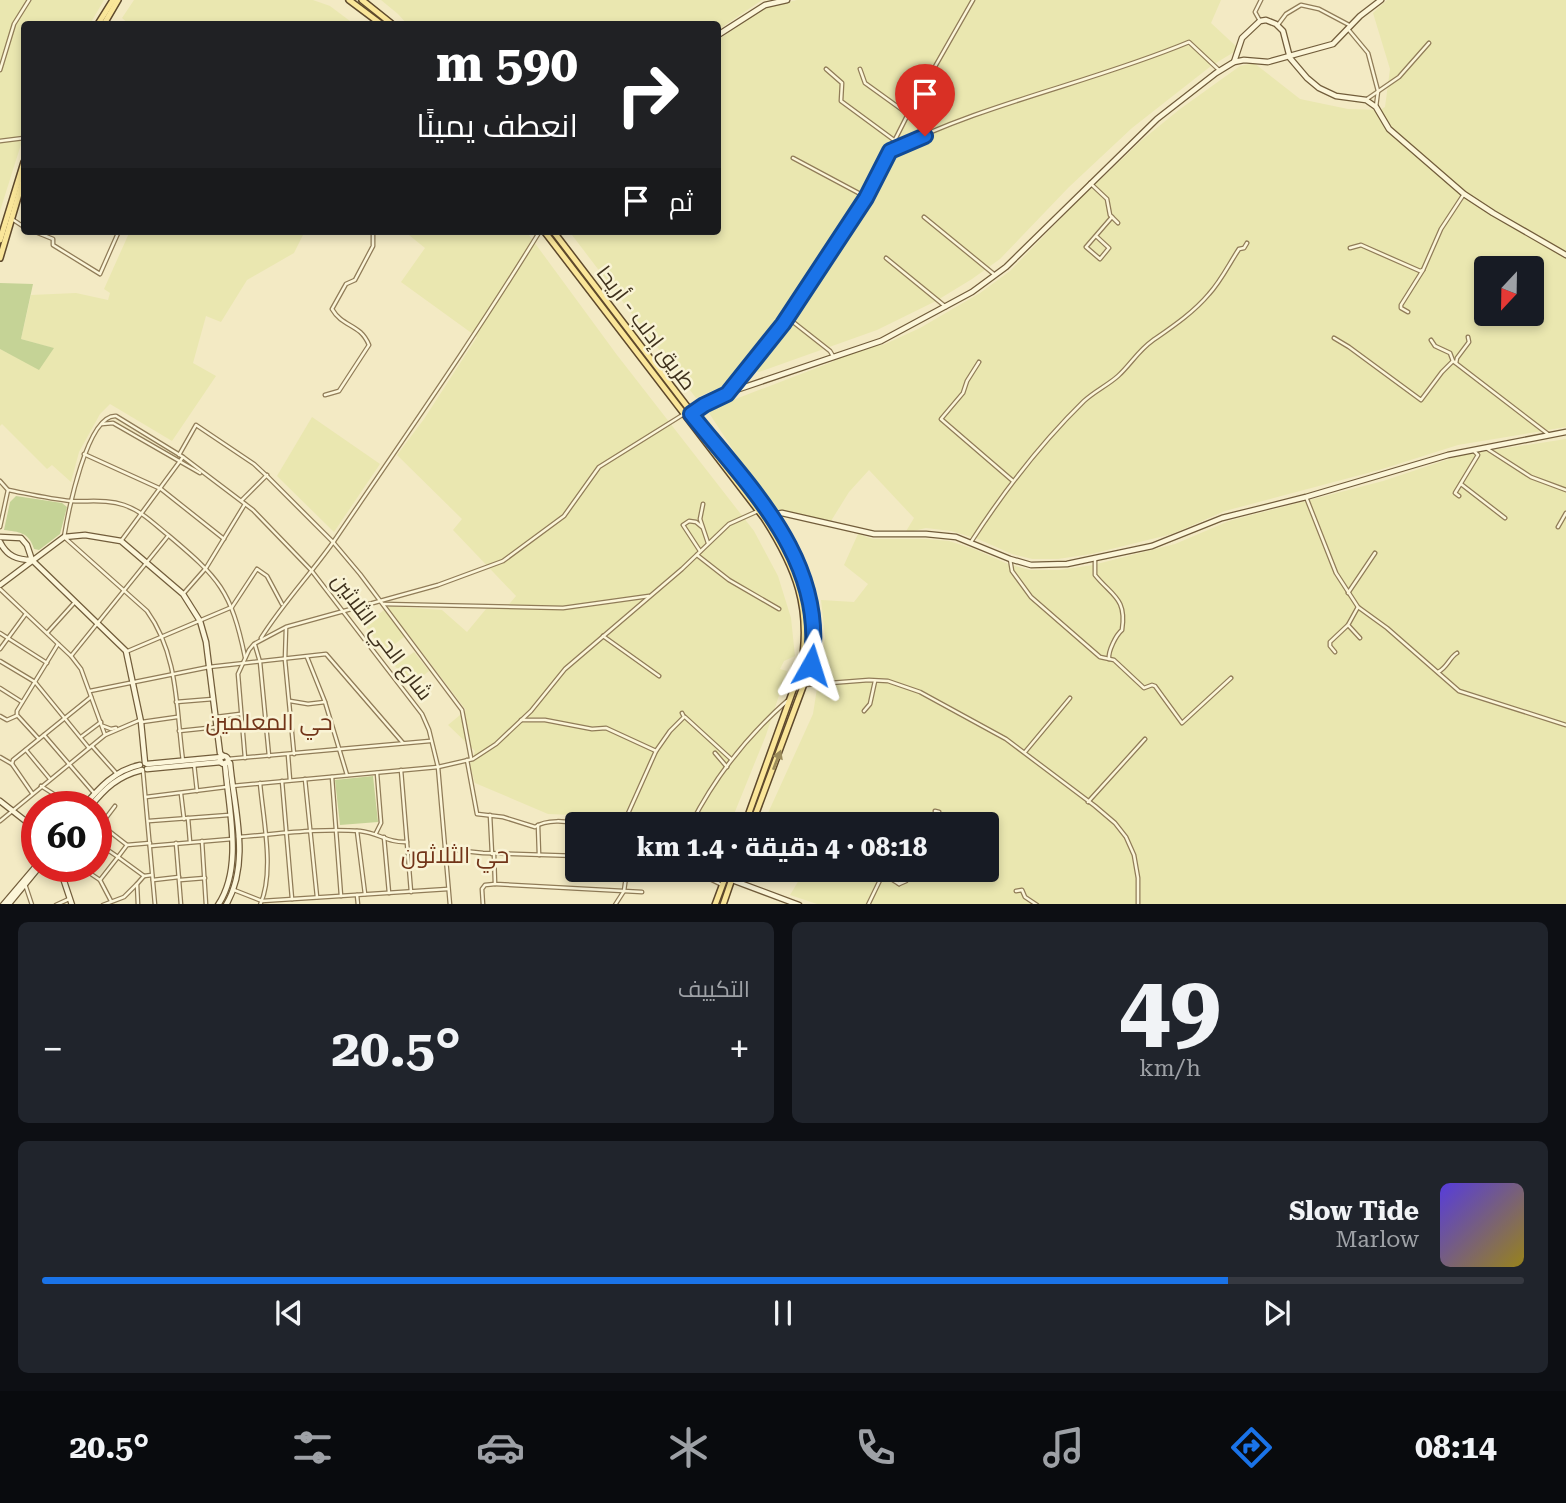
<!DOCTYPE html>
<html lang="ar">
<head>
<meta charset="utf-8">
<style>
  body { margin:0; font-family:"Roboto Serif",Cairo,serif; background:#20242c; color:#f1f3f6; direction:rtl; height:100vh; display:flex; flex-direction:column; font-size:26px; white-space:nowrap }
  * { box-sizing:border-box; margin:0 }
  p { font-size:23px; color:#9ea1a6 }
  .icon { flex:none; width:38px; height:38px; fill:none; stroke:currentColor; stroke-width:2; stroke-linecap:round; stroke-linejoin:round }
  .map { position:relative; height:904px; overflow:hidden; direction:ltr }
  .side { display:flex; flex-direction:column; gap:18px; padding:18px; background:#0d0f14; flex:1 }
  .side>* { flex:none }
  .top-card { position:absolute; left:21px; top:21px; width:700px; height:214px; border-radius:7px; box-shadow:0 4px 10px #0003; direction:rtl; background:#202124; color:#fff; overflow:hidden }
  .needle { width:46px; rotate:202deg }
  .buttons { position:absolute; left:1474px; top:256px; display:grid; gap:14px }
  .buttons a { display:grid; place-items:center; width:70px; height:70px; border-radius:7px; background:#171b24; box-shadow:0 4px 10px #0003; font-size:35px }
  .speed { position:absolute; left:21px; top:791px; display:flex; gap:14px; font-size:35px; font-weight:700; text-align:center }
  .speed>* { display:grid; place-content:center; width:91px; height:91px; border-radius:50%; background:#171b24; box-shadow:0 4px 10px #0003; line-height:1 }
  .speed .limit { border:10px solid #d22; background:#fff; color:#111 }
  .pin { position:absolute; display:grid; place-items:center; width:60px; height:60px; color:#fff; margin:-72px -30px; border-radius:50% 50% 50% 0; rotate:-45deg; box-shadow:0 0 7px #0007 }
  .pin .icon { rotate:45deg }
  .me { position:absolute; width:77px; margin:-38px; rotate:6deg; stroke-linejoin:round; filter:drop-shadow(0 0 5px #0008) }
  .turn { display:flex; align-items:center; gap:24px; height:147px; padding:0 28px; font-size:32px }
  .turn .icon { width:91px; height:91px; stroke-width:2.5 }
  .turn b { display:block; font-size:49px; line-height:60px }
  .then { display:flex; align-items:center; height:66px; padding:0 28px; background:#0003; gap:14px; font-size:26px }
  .big { font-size:52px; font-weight:700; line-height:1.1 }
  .side .card { flex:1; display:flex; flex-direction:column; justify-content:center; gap:10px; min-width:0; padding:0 24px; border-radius:10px; background:#20242c }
  .side .dial { align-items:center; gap:0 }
  .dial b { font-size:91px; line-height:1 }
  .song { display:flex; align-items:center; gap:21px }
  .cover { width:84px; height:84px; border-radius:10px; background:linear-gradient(135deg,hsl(250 70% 55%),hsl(50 70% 35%)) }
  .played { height:7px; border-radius:4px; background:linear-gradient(90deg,#1a73e8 80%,#363941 80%) }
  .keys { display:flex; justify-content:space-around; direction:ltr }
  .heat { display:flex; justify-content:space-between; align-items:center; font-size:38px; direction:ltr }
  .side .tiles { flex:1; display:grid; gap:18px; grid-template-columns:1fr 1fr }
  .card:last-child { grid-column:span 2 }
  .trip { position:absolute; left:565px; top:812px; width:434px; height:70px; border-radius:7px; background:#171b24; box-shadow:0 4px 10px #0003; font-weight:700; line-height:70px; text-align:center; direction:rtl }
  .dock { display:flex; height:112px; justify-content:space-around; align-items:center; background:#090b0e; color:#9ea1a6 }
  .dock .icon { width:49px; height:49px }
  .dock .selected { color:#1a73e8 }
  .dock b { font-size:32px; color:#f1f3f6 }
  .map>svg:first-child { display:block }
  .farmland { fill:#eae7b0; fill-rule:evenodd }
  .green { fill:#c5d396 }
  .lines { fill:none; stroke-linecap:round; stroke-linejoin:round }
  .street-casing { stroke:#907c58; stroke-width:5 }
  .secondary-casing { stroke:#725d3b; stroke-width:7 }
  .primary-casing { stroke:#5e492c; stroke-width:8 }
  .street { stroke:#fcf6d9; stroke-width:2.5 }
  .secondary { stroke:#fcf6d9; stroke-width:4.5 }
  .primary { stroke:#fae699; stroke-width:5 }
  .oneway { fill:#9c8c5b }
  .route-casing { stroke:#114b97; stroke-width:18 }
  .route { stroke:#1a73e8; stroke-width:12 }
  .labels { text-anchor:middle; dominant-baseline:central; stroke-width:5; stroke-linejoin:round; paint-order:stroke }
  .street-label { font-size:21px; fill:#3f311d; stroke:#f9f3d5 }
  .neighbourhood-label { font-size:23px; fill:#713418; stroke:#f9f3d5 }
</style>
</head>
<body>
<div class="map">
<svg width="1566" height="905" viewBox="0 0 1566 905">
  <rect width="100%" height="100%" fill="#f3eac4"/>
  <!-- farmland -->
  <g class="farmland">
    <path d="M0 0H104L90 24H24V135L0 211Z"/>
    <path d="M134 0H313L330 6 354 24H129L122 18Z"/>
    <path d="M381 0H762L718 30V24H407L398 14Z"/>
    <path d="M797 0H1221L1211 23 1239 49 1211 66 1132 128 1069 187 1000 259 972 279 936 301 877 330 759 372 743 369 732 382 696 398 569 231H718V40L766 7Z"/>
    <path d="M1387 0H1566V427L1458 445 1379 470 1225 511 1172 534 1091 554 1058 559H1032L1012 554 978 539 951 531 926 528 905 533 914 518 869 470 849 492 831 521 772 509 707 410 832 362 849 352 869 346 883 345 920 328 980 293 1010 271 1080 199 1142 140 1180 109 1240 66 1254 63 1300 99 1348 109 1380 110 1385 107 1390 69 1373 13ZM1486 268H1531V313H1486Z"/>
    <path d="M130 231H305L294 253 247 280 221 322 206 316 193 363 216 376 172 441 110 404 100 414 79 452 71 482 52 465 47 469 2 424 0 426V349L39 369 53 348 21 339 31 295 76 293 108 300 110 293 104 289Z"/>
    <path d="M404 231H526L617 355 754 531 778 576 791 618 795 656 784 661 780 669 787 671 766 735 730 824H644L643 818 548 814 475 783 470 765 475 751 448 725 466 710 408 634 384 652 365 625 389 606 442 610 467 632 486 609 506 608 516 596 453 530 462 519 397 455 424 419 477 337 401 282 425 248Z"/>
    <path d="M312 417 380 464 334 532 277 476Z"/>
    <path d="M1566 439V904H817L790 895 805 870H987V824H763L813 714 825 637 821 600 854 602 868 584 844 565 858 534 873 539H926L949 541 974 549 1008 564 1030 570H1059L1093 565 1175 544 1229 521 1383 481 1461 455Z"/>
    <path d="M414 652 429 671 410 686 395 666Z"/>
  </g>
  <!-- green -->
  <g class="green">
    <path d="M0 283 33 284 21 339 54 348 39 370 0 349Z"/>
    <path d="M16 496 62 503 67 507 60 534 39 550 34 549C29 532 19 532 4 530L10 502Z"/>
    <path d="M373 776 378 822 340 825 335 780Z"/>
  </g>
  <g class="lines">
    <defs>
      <g id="street">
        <path d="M1260 21 1255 12 1261 0"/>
        <path d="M1277 26 1286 14 1301 5 1319 9 1351 26"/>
        <path d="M1348 29 1368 53 1378 91 1376 107"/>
        <path d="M826 69 842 83 841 101 894 140"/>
        <path d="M860 69 865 83 908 114"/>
        <path d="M0 70 14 24 29 0"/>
        <path d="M1367 99 1399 77 1429 43"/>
        <path d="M0 141 24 138"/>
        <path d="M890 151C984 103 1091 83 1189 42L1220 71"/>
        <path d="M793 158 866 197"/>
        <path d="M1090 183 1107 199 1110 215 1118 223"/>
        <path d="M924 217 995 275"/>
        <path d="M12 219 24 227"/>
        <path d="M33 231 53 239V245L100 274 119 231"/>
        <path d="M1096 236 1109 248 1100 259 1086 247 1112 217"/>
        <path d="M1350 248 1361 245 1420 271 1423 270 1441 229 1464 194"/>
        <path d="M886 258 946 307"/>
        <path d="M1408 312 1401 308V305L1423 270"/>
        <path d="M788 318 830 351 833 356"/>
        <path d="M1334 338 1349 347 1421 400 1442 372 1453 361 1548 434"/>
        <path d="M1431 340 1435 346 1450 353 1453 361"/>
        <path d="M979 362 967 381 963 393 941 419 1013 481"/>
        <path d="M1456 363 1457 358 1469 342 1468 337"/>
        <path d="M729 392 783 324 866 197 908 114 973 0"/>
        <path d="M325 395 339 391 369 345C360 323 343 328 332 309L346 284 355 280 373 246V231"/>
        <path d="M102 424 113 423 200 473"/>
        <path d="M1486 448 1531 477 1566 490"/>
        <path d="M84 454 161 489 224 539"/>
        <path d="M179 455 196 425 254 464 268 477 333 542 360 574 462 710 471 758"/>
        <path d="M0 481 8 490 0 527"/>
        <path d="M1461 484 1505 518"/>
        <path d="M8 490C29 494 50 499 71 501 89 502 107 499 124 505 142 511 154 524 168 535 219 578 231 590 245 657"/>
        <path d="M1459 496 1455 493 1478 455 1473 450"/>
        <path d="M1306 497 1336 573 1358 607 1387 628 1459 691 1566 725"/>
        <path d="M242 500 267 475"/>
        <path d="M703 504 700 519 708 543"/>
        <path d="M1558 527 1566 513"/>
        <path d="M121 541 183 457"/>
        <path d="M971 542C1004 491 1040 444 1084 401 1095 391 1108 385 1118 376 1130 365 1139 350 1152 341 1172 327 1193 313 1209 294 1221 281 1229 264 1239 249L1244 248 1247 243"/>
        <path d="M700 551 683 525 689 521 696 522 702 527"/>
        <path d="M697 555 729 580 779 609"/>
        <path d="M1010 559 1012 571 1031 597 1100 657 1114 660 1144 688 1152 685 1155 686 1182 723 1231 678"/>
        <path d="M1095 559V575C1112 596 1127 598 1122 630 1116 635 1108 651 1109 659"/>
        <path d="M0 589 71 656 81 669 105 735"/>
        <path d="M184 593 206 568 245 504"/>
        <path d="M1348 593 1375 553"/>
        <path d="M383 604 563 608 649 596"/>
        <path d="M1358 607 1348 625 1360 638"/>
        <path d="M286 628 285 660 294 754"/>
        <path d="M0 633 47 663"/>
        <path d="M47 633 75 602"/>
        <path d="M603 636 659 676"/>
        <path d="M261 638C283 603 310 575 334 541 404 438 475 337 540 231"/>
        <path d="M255 645 260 662 269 756"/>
        <path d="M0 649 25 615"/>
        <path d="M128 651 232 607 257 569 267 576 282 604"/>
        <path d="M1335 652 1330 646V642L1348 625"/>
        <path d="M71 656 168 536"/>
        <path d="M307 657 325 702 347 775"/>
        <path d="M0 661 35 682 89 748"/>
        <path d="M1438 672C1447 668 1449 658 1457 653"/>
        <path d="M804 685 869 680 888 681 920 692 1006 739 1095 806 1115 823 1126 837 1134 855 1138 878V905"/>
        <path d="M0 688 22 702"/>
        <path d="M90 691 209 667 326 654 403 743"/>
        <path d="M290 701 308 704 325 702"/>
        <path d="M176 702 213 699"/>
        <path d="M864 711 870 704 875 681"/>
        <path d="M0 716 7 720 16 716"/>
        <path d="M216 717 240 714"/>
        <path d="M685 717 731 759"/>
        <path d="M521 720H545L592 729 606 728 656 751 626 818V821L635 824"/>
        <path d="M142 722 177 717"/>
        <path d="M103 726 111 729 116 728"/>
        <path d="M179 731 217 727"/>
        <path d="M44 735 94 793"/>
        <path d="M81 737 101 722"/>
        <path d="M39 739 17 715V711L58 644"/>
        <path d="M92 746 117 774"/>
        <path d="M26 750 50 779"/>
        <path d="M656 751 670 731 684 717 682 713"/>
        <path d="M1025 752 1070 698"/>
        <path d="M715 753 727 767"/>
        <path d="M288 755 290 780"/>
        <path d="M0 757 12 764"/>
        <path d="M245 758 238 674 249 650 254 644 286 627 438 585 503 561 564 516 599 467 684 414"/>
        <path d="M228 759 430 741"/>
        <path d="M467 760 477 814 503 817 535 827C546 819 567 821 580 824"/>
        <path d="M183 761C176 710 179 655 147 611L64 537C68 513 87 414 116 416L183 457 253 510 311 570 422 714 429 730 438 767 450 905"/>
        <path d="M194 764 197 791"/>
        <path d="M401 770 411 892"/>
        <path d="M143 771 155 905"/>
        <path d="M332 777 341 896"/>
        <path d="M305 779 317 897"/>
        <path d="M282 781 292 899"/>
        <path d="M260 783C263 818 275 873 260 905"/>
        <path d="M41 786 74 807"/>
        <path d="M232 786 438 767 473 759 496 744 531 711 565 669 682 569 729 524 758 511"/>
        <path d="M32 793 12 764 13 760 91 697"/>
        <path d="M181 794 184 819"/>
        <path d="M146 797 226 787"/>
        <path d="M1088 802 1145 739"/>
        <path d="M490 815 492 854"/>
        <path d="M188 818 190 842"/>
        <path d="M0 821 105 735 140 720"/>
        <path d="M96 821 127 845"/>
        <path d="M149 821 229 815"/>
        <path d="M580 824 589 819 611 824"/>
        <path d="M691 824C715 777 747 736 787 701"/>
        <path d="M913 824 914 823"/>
        <path d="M937 824 935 811 939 812"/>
        <path d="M538 825 539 855"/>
        <path d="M96 831 115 806"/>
        <path d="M357 831 365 894"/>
        <path d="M376 833 381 823 377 773"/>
        <path d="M238 837C278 834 319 828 360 831 379 833 388 843 407 842"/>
        <path d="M384 837 389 893"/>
        <path d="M202 841 206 905"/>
        <path d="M96 842 118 857 127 845 150 843"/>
        <path d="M176 843 181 905"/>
        <path d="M150 846 232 839"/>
        <path d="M444 849 483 853 578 856"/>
        <path d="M96 853 101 846"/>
        <path d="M494 854 495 884 642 892"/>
        <path d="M79 866 100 880 118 857 144 876 152 875"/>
        <path d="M688 870 714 875 725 871"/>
        <path d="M698 873 720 884"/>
        <path d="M883 874 899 884 906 881"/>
        <path d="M63 878 72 866"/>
        <path d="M100 880 111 901"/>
        <path d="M153 880 179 877"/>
        <path d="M180 880 205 878"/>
        <path d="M25 884 32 905"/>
        <path d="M899 884 908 870"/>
        <path d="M234 890 262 901 448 889"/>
        <path d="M1016 891 1022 890 1025 897 1037 905"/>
        <path d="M357 895 358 905"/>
        <path d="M56 905 69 899"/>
        <path d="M103 905 124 897 137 884"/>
        <path d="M138 905 137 884 144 876"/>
        <path d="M483 905 482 889 485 885 495 884"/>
        <path d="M615 905 624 891 627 870"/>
        <path d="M868 905 883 874 876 870"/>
      </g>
      <g id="secondary">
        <path d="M718 35 765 5 787 0"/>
        <path d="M1234 62 1242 38 1260 21 1266 20 1276 24 1283 31 1290 58 1307 78 1319 88 1336 96 1366 100 1376 107 1389 129 1464 194 1493 213 1566 255"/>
        <path d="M691 414 704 405 736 390 881 341 972 292 1006 267 1157 119 1216 73 1234 62 1244 60 1268 62 1333 44 1360 16 1381 0"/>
        <path d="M770 515 782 513 874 534H926L956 537 1010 559 1031 565 1067 564 1152 546 1222 518 1306 497 1448 455 1566 432"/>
        <path d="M0 537 21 538 27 545 32 560C17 560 7 556 0 542"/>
        <path d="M32 560 126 651 141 722 145 763"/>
        <path d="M0 585 64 537 85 535 121 541 183 594 200 621 206 642 220 753 223 756"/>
        <circle cx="224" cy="760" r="4"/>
        <path d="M147 764 222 757"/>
        <path d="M147 769 221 762"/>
        <path d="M0 801 37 830"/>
        <path d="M83 807C99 788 115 770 140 765"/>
        <path d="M90 807C105 788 118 776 142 770"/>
        <path d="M59 866 72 905"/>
        <path d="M732 880 799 905"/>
        <path d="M3 905 37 865"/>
        <path d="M8 905 40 866"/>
        <path d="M218 905C244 867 228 807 225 763"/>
        <path d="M226 905C251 862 234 809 230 763L228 761"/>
      </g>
      <g id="primary">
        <path d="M349 0 381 24"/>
        <path d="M362 0 392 24"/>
        <path d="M98 24 113 0"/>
        <path d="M104 24 118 0"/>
        <path d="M544 231 764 518C796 568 812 608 801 668L745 824"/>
        <path d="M553 231 770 515C802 563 821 606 811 665L752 824"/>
        <path d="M0 240 24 162"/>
        <path d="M0 258 24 177"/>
        <path d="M715 905 728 870"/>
        <path d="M723 905 735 870"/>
      </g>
    </defs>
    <!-- street casing -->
    <use href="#street" class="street-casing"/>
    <!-- secondary casing -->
    <use href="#secondary" class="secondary-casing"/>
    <!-- primary casing -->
    <use href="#primary" class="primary-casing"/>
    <!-- street -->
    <use href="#street" class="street"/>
    <!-- secondary -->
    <use href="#secondary" class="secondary"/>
    <!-- primary -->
    <use href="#primary" class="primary"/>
  </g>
  <!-- one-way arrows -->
  <defs><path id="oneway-solid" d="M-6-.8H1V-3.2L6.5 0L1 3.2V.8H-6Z" transform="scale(1.75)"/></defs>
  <use class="oneway" href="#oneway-solid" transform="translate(777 760) rotate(-69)"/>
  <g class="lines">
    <defs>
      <path id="route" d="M811 665C828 562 750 488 691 414L704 405 727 394 783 324 866 198 890 151 925 136"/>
    </defs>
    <!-- route casing -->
    <use href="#route" class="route-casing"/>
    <!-- route -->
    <use href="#route" class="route"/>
  </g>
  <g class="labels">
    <!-- street labels -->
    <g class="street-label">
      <text transform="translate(646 328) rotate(53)">طريق إدلب - أريحا</text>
      <text transform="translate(382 637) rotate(53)">شارع الحي الثلاثين</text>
    </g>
    <!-- neighbourhood labels -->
    <g class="neighbourhood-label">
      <text x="269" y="722">حي المعلمين</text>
      <text x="455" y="855">حي الثلاثون</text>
    </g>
  </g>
</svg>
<div class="buttons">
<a><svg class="needle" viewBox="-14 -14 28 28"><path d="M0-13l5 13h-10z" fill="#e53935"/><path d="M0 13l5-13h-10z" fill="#9ea1a6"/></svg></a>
</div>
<div class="speed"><div class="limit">60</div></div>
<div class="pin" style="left:925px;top:136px;background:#d93025"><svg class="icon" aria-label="arrive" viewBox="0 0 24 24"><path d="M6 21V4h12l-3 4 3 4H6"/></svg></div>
<svg class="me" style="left:811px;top:665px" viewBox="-20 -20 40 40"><path d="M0-17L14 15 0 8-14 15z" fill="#1a73e8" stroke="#fff" stroke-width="4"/></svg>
<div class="trip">08:18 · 4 دقيقة · 1.4 km</div>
<div class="top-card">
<div class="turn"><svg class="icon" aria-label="right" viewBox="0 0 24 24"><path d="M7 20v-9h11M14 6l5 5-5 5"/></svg><div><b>590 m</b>انعطف يمينًا</div></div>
<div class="then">ثم<svg class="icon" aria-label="arrive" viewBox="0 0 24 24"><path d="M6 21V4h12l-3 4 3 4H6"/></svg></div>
</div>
</div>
<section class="side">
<div class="tiles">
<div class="card dial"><b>49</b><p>km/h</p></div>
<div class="card"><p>التكييف</p>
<div class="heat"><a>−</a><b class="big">20.5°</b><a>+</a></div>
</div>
<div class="card">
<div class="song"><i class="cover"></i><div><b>Slow Tide</b><p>Marlow</p></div></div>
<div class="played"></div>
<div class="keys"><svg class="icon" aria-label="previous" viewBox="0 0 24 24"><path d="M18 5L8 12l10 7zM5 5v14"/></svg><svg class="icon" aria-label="pause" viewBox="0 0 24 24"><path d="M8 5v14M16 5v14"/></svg><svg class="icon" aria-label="next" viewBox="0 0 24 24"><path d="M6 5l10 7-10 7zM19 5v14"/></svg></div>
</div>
</div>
</section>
<nav class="dock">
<b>08:14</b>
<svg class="icon selected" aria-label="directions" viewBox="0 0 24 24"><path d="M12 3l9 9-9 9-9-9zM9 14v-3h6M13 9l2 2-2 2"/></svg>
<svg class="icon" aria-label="music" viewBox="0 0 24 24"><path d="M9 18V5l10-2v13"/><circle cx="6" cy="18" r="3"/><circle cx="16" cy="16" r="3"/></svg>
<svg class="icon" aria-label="phone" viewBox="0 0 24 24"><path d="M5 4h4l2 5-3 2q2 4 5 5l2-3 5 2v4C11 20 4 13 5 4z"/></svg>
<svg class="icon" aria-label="climate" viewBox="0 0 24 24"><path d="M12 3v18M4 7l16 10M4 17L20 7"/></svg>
<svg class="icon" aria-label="car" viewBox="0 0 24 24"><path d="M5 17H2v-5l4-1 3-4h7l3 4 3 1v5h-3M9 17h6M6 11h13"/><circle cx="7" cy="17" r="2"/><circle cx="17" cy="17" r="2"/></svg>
<svg class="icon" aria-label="filters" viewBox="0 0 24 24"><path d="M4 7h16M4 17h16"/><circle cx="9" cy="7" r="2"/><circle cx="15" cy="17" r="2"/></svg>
<b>20.5°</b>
</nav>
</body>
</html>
